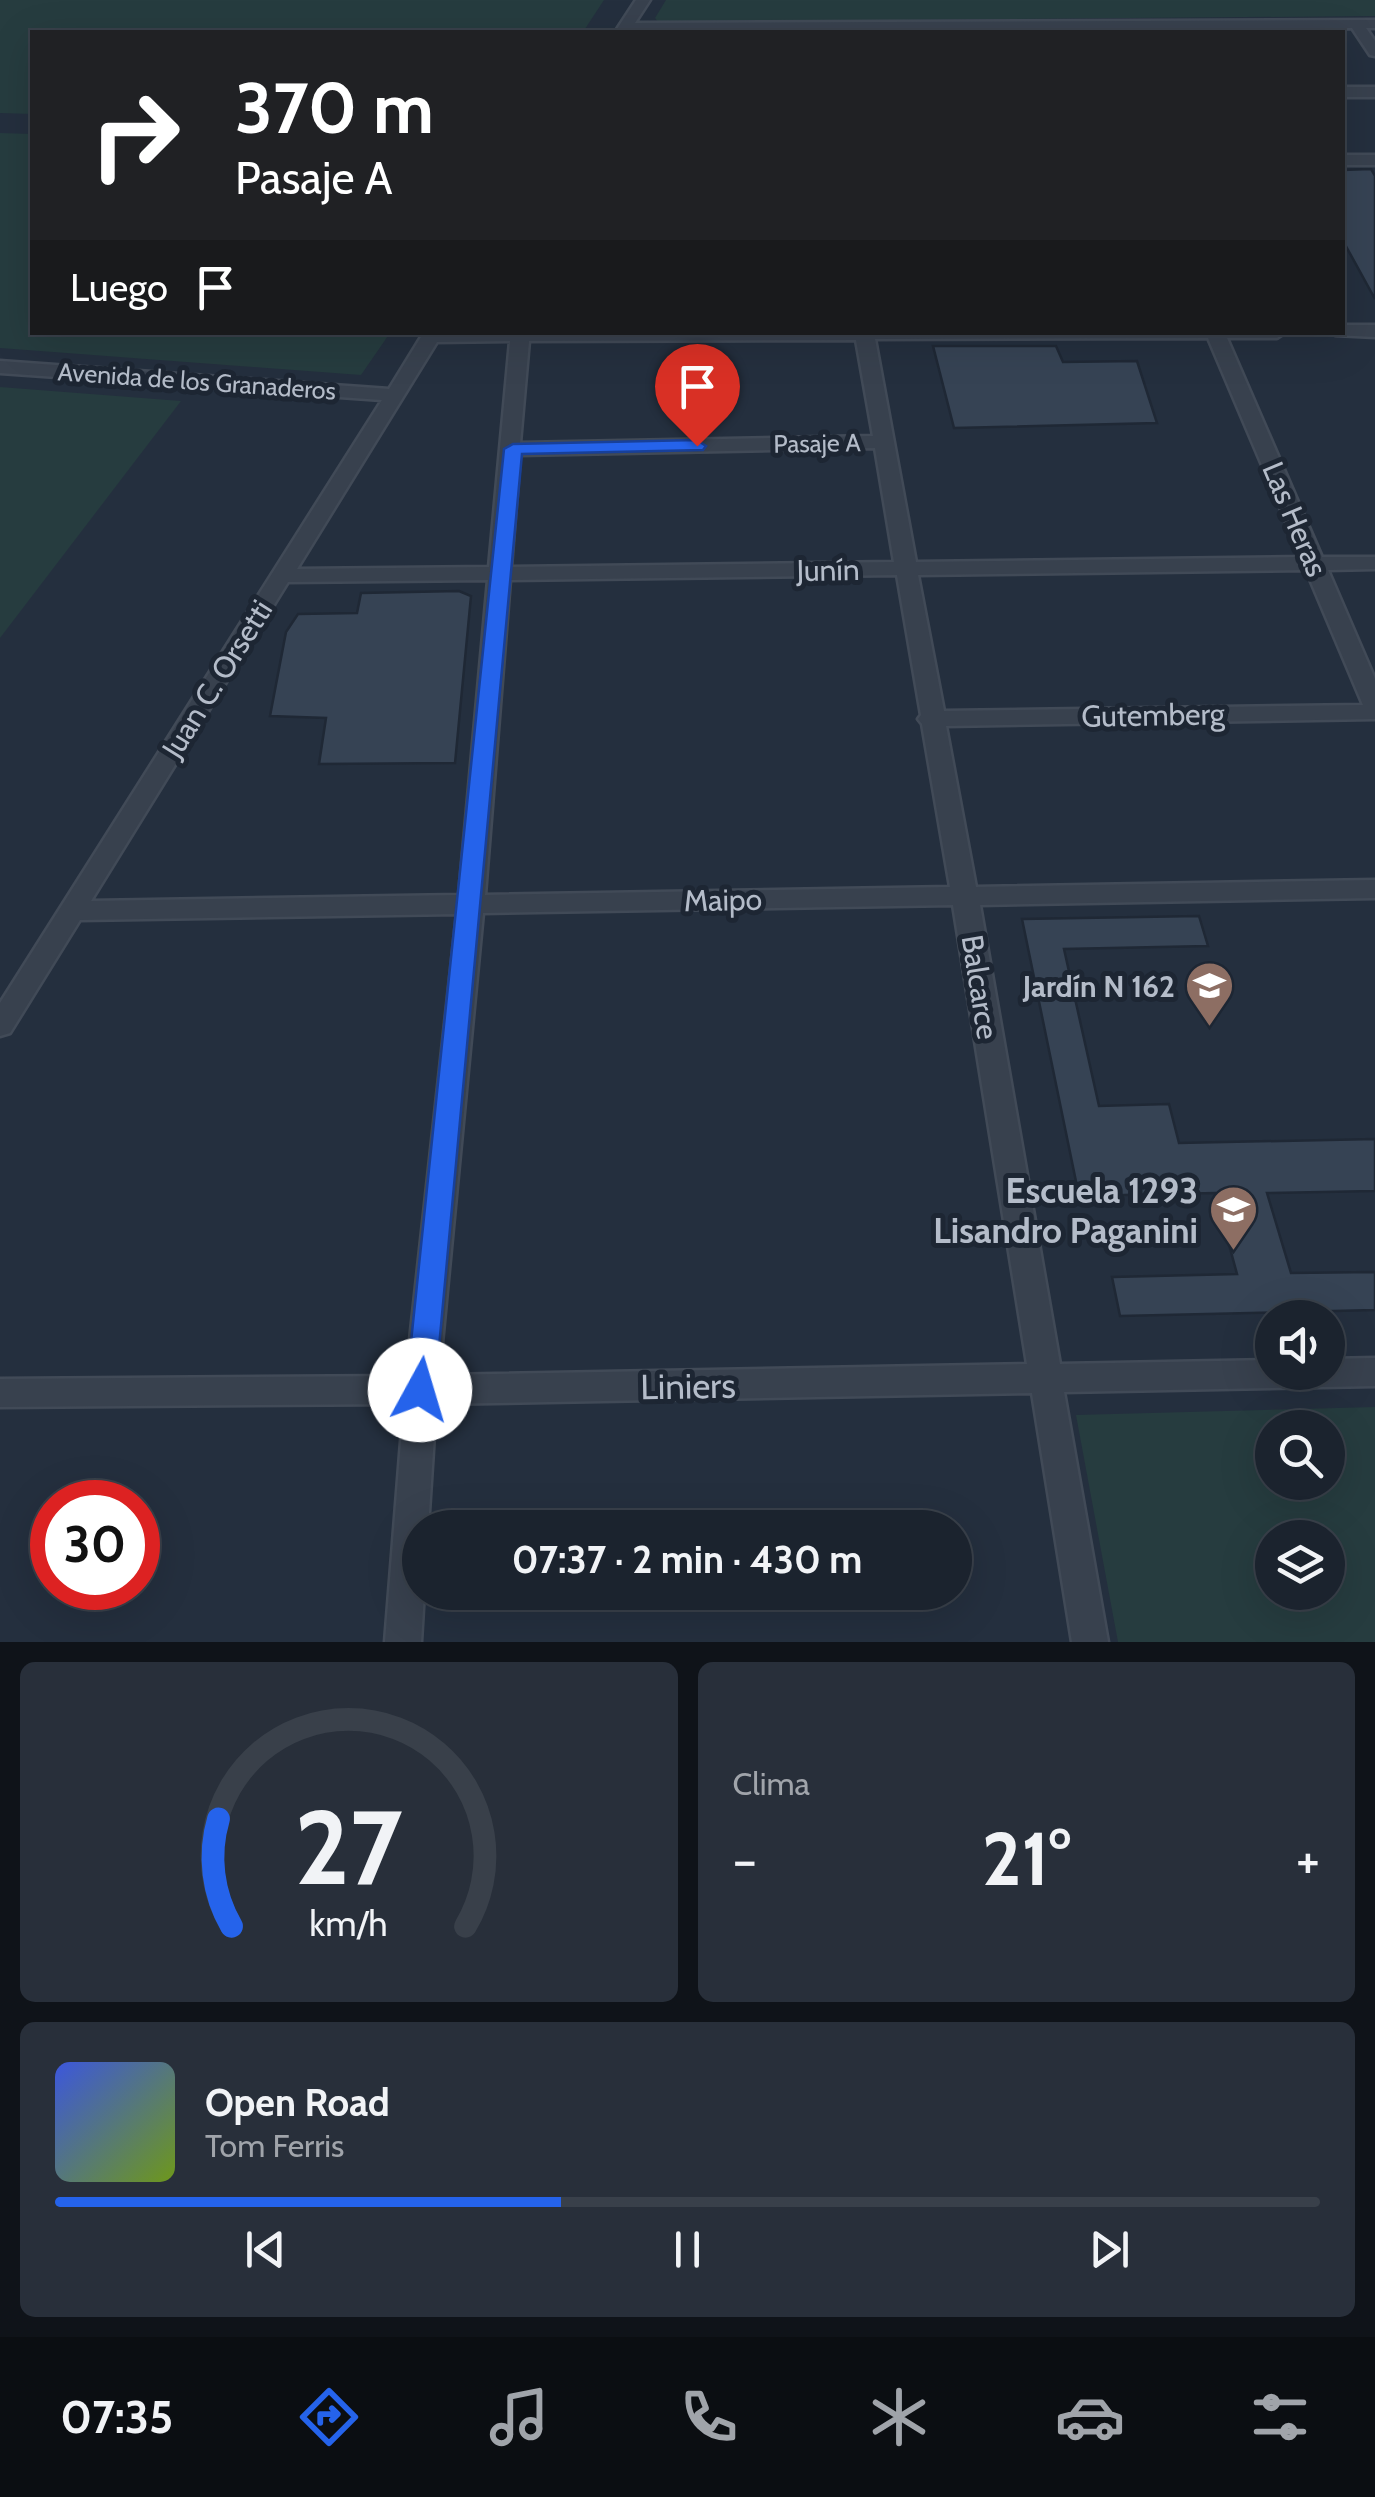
<!DOCTYPE html>
<html lang="es">
<head>
<meta charset="utf-8">
<style>
  body { margin:0; font-family:Cabin,sans-serif; background:#282f3a; color:#f1f3f6; height:100vh; display:flex; flex-direction:column; font-size:38px; white-space:nowrap }
  * { box-sizing:border-box; margin:0 }
  p { font-size:32px; color:#a0a4aa }
  .icon { flex:none; width:55px; height:55px; fill:none; stroke:currentColor; stroke-width:2; stroke-linecap:round; stroke-linejoin:round }
  .map { position:relative; height:1642px; overflow:hidden }
  .panel { display:flex; flex-direction:column; gap:20px; padding:20px; background:#0f1319; flex:1 }
  .panel>* { flex:none }
  .top-card { position:absolute; left:30px; top:30px; width:1315px; height:305px; border-radius:0px; box-shadow:0 10px 40px #0002,0 0 0 2px #39404a; background:#202124; color:#fff; overflow:hidden }
  .tools { position:absolute; left:1255px; top:1300px; display:grid; gap:20px }
  .tools a { display:grid; place-items:center; width:90px; height:90px; border-radius:50%; background:#1b232e; box-shadow:0 10px 40px #0002,0 0 0 2px #39404a; font-size:50px }
  .speed { position:absolute; left:30px; top:1480px; display:flex; gap:20px; font-size:50px; font-weight:700; text-align:center }
  .speed>* { display:grid; place-content:center; width:130px; height:130px; border-radius:50%; background:#1b232e; box-shadow:0 10px 40px #0002,0 0 0 2px #39404a; line-height:1 }
  .speed .limit { border:15px solid #d22; background:#fff; color:#111 }
  .pin { position:absolute; display:grid; place-items:center; width:85px; height:85px; color:#fff; margin:-102px -42px; border-radius:50% 50% 50% 0; rotate:-45deg; box-shadow:0 0 10px #0007 }
  .pin .icon { rotate:45deg }
  .me { position:absolute; width:110px; margin:-55px; rotate:6deg; stroke-linejoin:round; filter:drop-shadow(0 0 8px #0008) }
  .turn { display:flex; align-items:center; gap:35px; height:210px; padding:0 40px; font-size:45px }
  .turn .icon { width:130px; height:130px; stroke-width:2.5 }
  .turn b { display:block; font-size:70px; line-height:85px }
  .then { display:flex; align-items:center; height:95px; padding:0 40px; background:#0003; gap:20px; font-size:38px }
  .big { font-size:75px; font-weight:800; line-height:1.1 }
  .panel .card { flex:1; display:flex; flex-direction:column; justify-content:center; gap:15px; min-width:0; padding:0 35px; border-radius:15px; background:#282f3a }
  .panel .dial { align-items:center; gap:0 }
  .dial svg { height:260px; overflow:visible; fill:none; stroke:#39404a; stroke-width:7; stroke-linecap:round; text-anchor:middle }
  .dial text { fill:#f1f3f6; stroke:none }
  .song { display:flex; align-items:center; gap:30px }
  .cover { width:120px; height:120px; border-radius:15px; background:linear-gradient(135deg,hsl(230 70% 55%),hsl(80 70% 35%)) }
  .played { height:10px; border-radius:5px; background:linear-gradient(90deg,#2563eb 40%,#39404a 40%) }
  .keys { display:flex; justify-content:space-around; direction:ltr }
  .heat { display:flex; justify-content:space-between; align-items:center; font-size:55px; direction:ltr }
  .panel .tiles { flex:1; display:grid; gap:20px; grid-template-columns:1fr 1fr }
  .card:last-child { grid-column:span 2 }
  .trip { position:absolute; left:402px; top:1510px; width:570px; height:100px; border-radius:50px; background:#1b232e; box-shadow:0 10px 40px #0002,0 0 0 2px #39404a; font-weight:800; line-height:100px; text-align:center }
  .tabs { display:flex; height:160px; justify-content:space-around; align-items:center; background:#0b0e12; color:#a0a4aa }
  .tabs .icon { width:70px; height:70px }
  .tabs .current { color:#2563eb }
  .tabs b { font-size:45px; color:#f1f3f6 }
  .map>svg:first-child { display:block }
  .green { fill:#263c3f; fill-rule:evenodd }
  .building { fill:#364354; stroke:#1f2835; stroke-width:2.5 }
  .lines { fill:none; stroke-linecap:round; stroke-linejoin:round }
  .minor-casing { stroke:#414a57; stroke-width:5 }
  .minor { fill:#38414e; fill-rule:evenodd }
  .route { fill:#2563eb; stroke:#184099; stroke-width:2.5 }
  .labels { text-anchor:middle; dominant-baseline:central; stroke-width:10; stroke-linejoin:round; paint-order:stroke }
  .far-street-label { font-size:25px; fill:#b4bcc9; stroke:#1d2633 }
  .street-label { font-size:30px; fill:#b4bcc9; stroke:#1d2633 }
  .poi-label { font-size:30px; font-weight:bold; fill:#b4bcc9; stroke:#1d2633; text-anchor:end }
  .near-poi-label { font-size:35px; font-weight:bold; fill:#b4bcc9; stroke:#1d2633; text-anchor:end }
  .near-street-label { font-size:35px; fill:#b4bcc9; stroke:#1d2633 }
</style>
</head>
<body>
<div class="map">
<svg width="1375" height="1642" viewBox="0 0 1375 1642">
  <rect width="100%" height="100%" fill="#242f3e"/>
  <!-- green -->
  <g class="green">
    <path d="M0 0H604L583 32H32V114L0 113Z"/>
    <path d="M666 0H1375V16L658 22 655 18Z"/>
    <path d="M0 133 32 134V332L390 333 361 375 0 348Z"/>
    <path d="M0 387 181 401 0 638Z"/>
    <path d="M1375 1407V1642H1118L1076 1415ZM1272 1428H1328V1482H1272ZM1272 1538H1328V1592H1272Z"/>
  </g>
  <!-- building -->
  <g class="building">
    <path d="M1371 169 1375 176V299L1342 239V170Z"/>
    <path d="M933 346H1056L1063 362 1137 361 1157 423 954 428Z"/>
    <path d="M459 591 471 596 455 763 319 764 326 718 270 716 286 632 298 614 357 613 361 593Z"/>
    <path d="M1199 916 1208 946 1064 949 1099 1106 1169 1104 1179 1143 1375 1139V1191L1267 1193 1291 1273 1375 1272V1310L1120 1316 1112 1277 1237 1274 1215 1193 1079 1196 1022 919Z"/>
  </g>
  <g class="lines">
    <defs>
      <g id="minor">
        <path d="M636 0H650L635 23 1375 20V28H1366L1375 41V56L1370 55 1352 28 615 32Z"/>
        <rect x="1342" y="87" width="33" height="10"/>
        <rect x="1342" y="155" width="33" height="10"/>
        <path d="M1342 325H1375V337L1335 335 1342 332Z"/>
        <path d="M424 332H1286L1277 338H1227L1322 557H1375V569L1328 570 1375 679V719L946 726 976 887 1375 880V898L980 905 1060 1364 1272 1360V1372H1328V1359L1375 1358V1386L1064 1392 1108 1642H1072L1032 1393 436 1404 428 1528H420V1592H424L421 1642H385L404 1404 0 1407V1379L406 1376 457 914 80 920 10 1033 0 1036V1003L382 400 0 373V361L389 389ZM1208 338 1301 557 916 562 875 339ZM856 340 873 436 520 443 529 341ZM510 341 489 567 297 569 437 342ZM875 448 894 562 511 567 520 455ZM1306 570 1363 705 944 711 918 575ZM897 575 921 715 918 719 922 724 950 887 485 895 510 580ZM488 580 459 895 91 901 288 582ZM953 905 1027 1364 439 1375 483 913Z"/>
      </g>
    </defs>
    <!-- minor casing -->
    <use href="#minor" class="minor-casing"/>
    <!-- minor -->
    <use href="#minor" class="minor"/>
  </g>
  <!-- route -->
  <path class="route" d="M697 440 706 446 703 450 522 454 435 1390 431 1399 420 1403 410 1399 406 1390 504 449 513 444Z"/>
  <!-- icons -->
  <defs>
    <symbol id="school-pin" viewBox="-11 -11 22 30"><path d="M0 17L-7.5 6A9.5 9.5 0 1 1 7.5 6Z" fill="#8d6e63" stroke="#1d2633"/><path d="M0-5L7-2L0 1L-7-2ZM-4 1L0 2.5L4 1V4Q0 6-4 4Z" fill="#fff"/></symbol>
  </defs>
  <g fill-rule="evenodd">
    <use href="#school-pin" x="1182" y="958" width="55" height="75"/>
    <use href="#school-pin" x="1206" y="1182" width="55" height="75"/>
  </g>
  <g class="labels">
    <!-- far-street labels -->
    <g class="far-street-label">
      <text transform="translate(197 381) rotate(4)">Avenida de los Granaderos</text>
      <text transform="translate(817 443) rotate(-1)">Pasaje A</text>
    </g>
    <!-- street labels -->
    <g class="street-label">
      <text transform="translate(1295 519) rotate(67)">Las Heras</text>
      <text transform="translate(828 570) rotate(-1)">Junín</text>
      <text transform="translate(217 679) rotate(-58)">Juan C. Orsetti</text>
      <text transform="translate(1153 715) rotate(-1)">Gutemberg</text>
      <text transform="translate(723 900) rotate(-1)">Maipo</text>
      <text transform="translate(980 987) rotate(81)">Balcarce</text>
    </g>
    <!-- poi labels -->
    <g class="poi-label">
      <text x="1175" y="986">Jardín N 162</text>
    </g>
    <!-- near-poi labels -->
    <g class="near-poi-label">
      <text x="1198" y="1190">Escuela 1293<tspan x="1198" dy="40">Lisandro Paganini</tspan></text>
    </g>
    <!-- near-street labels -->
    <g class="near-street-label">
      <text transform="translate(688 1386) rotate(-1)">Liniers</text>
    </g>
  </g>
</svg>
<div class="tools">
<a><svg class="icon" aria-label="sound" viewBox="0 0 24 24"><path d="M4 9h4l5-4v14l-5-4H4zM17 9q2 3 0 6"/></svg></a>
<a><svg class="icon" aria-label="search" viewBox="0 0 24 24"><circle cx="10" cy="10" r="6"/><path d="M15 15l6 6"/></svg></a>
<a><svg class="icon" aria-label="layers" viewBox="0 0 24 24"><path d="M12 4l9 5-9 5-9-5zM3 14l9 5 9-5"/></svg></a>
</div>
<div class="speed"><div class="limit">30</div></div>
<div class="pin" style="left:697px;top:446px;background:#d93025"><svg class="icon" aria-label="arrive" viewBox="0 0 24 24"><path d="M6 21V4h12l-3 4 3 4H6"/></svg></div>
<svg class="me" style="left:420px;top:1390px" viewBox="-20 -20 40 40"><circle r="19" fill="#fff"/><path d="M0-13L10 11 0 6-10 11z" fill="#2563eb"/></svg>
<div class="trip">07:37 · 2 min · 430 m</div>
<div class="top-card">
<div class="turn"><svg class="icon" aria-label="right" viewBox="0 0 24 24"><path d="M7 20v-9h11M14 6l5 5-5 5"/></svg><div><b>370 m</b>Pasaje A</div></div>
<div class="then">Luego<svg class="icon" aria-label="arrive" viewBox="0 0 24 24"><path d="M6 21V4h12l-3 4 3 4H6"/></svg></div>
</div>
</div>
<section class="panel">
<div class="tiles">
<div class="card dial"><svg viewBox="0 0 100 80">
<path d="M14 69A42 42 0 1 1 86 69"/>
<path d="M14 69A42 42 0 0 1 10 36" stroke="#2563eb"/>
<text x="50" y="56" font-size="32" font-weight="700">27</text>
<text x="50" y="72" font-size="11">km/h</text>
</svg></div>
<div class="card"><p>Clima</p>
<div class="heat"><a>−</a><b class="big">21°</b><a>+</a></div>
</div>
<div class="card">
<div class="song"><i class="cover"></i><div><b>Open Road</b><p>Tom Ferris</p></div></div>
<div class="played"></div>
<div class="keys"><svg class="icon" aria-label="previous" viewBox="0 0 24 24"><path d="M18 5L8 12l10 7zM5 5v14"/></svg><svg class="icon" aria-label="pause" viewBox="0 0 24 24"><path d="M8 5v14M16 5v14"/></svg><svg class="icon" aria-label="next" viewBox="0 0 24 24"><path d="M6 5l10 7-10 7zM19 5v14"/></svg></div>
</div>
</div>
</section>
<nav class="tabs">
<b>07:35</b>
<svg class="icon current" aria-label="directions" viewBox="0 0 24 24"><path d="M12 3l9 9-9 9-9-9zM9 14v-3h6M13 9l2 2-2 2"/></svg>
<svg class="icon" aria-label="music" viewBox="0 0 24 24"><path d="M9 18V5l10-2v13"/><circle cx="6" cy="18" r="3"/><circle cx="16" cy="16" r="3"/></svg>
<svg class="icon" aria-label="phone" viewBox="0 0 24 24"><path d="M5 4h4l2 5-3 2q2 4 5 5l2-3 5 2v4C11 20 4 13 5 4z"/></svg>
<svg class="icon" aria-label="climate" viewBox="0 0 24 24"><path d="M12 3v18M4 7l16 10M4 17L20 7"/></svg>
<svg class="icon" aria-label="car" viewBox="0 0 24 24"><path d="M5 17H2v-5l4-1 3-4h7l3 4 3 1v5h-3M9 17h6M6 11h13"/><circle cx="7" cy="17" r="2"/><circle cx="17" cy="17" r="2"/></svg>
<svg class="icon" aria-label="filters" viewBox="0 0 24 24"><path d="M4 7h16M4 17h16"/><circle cx="9" cy="7" r="2"/><circle cx="15" cy="17" r="2"/></svg>
</nav>
</body>
</html>
